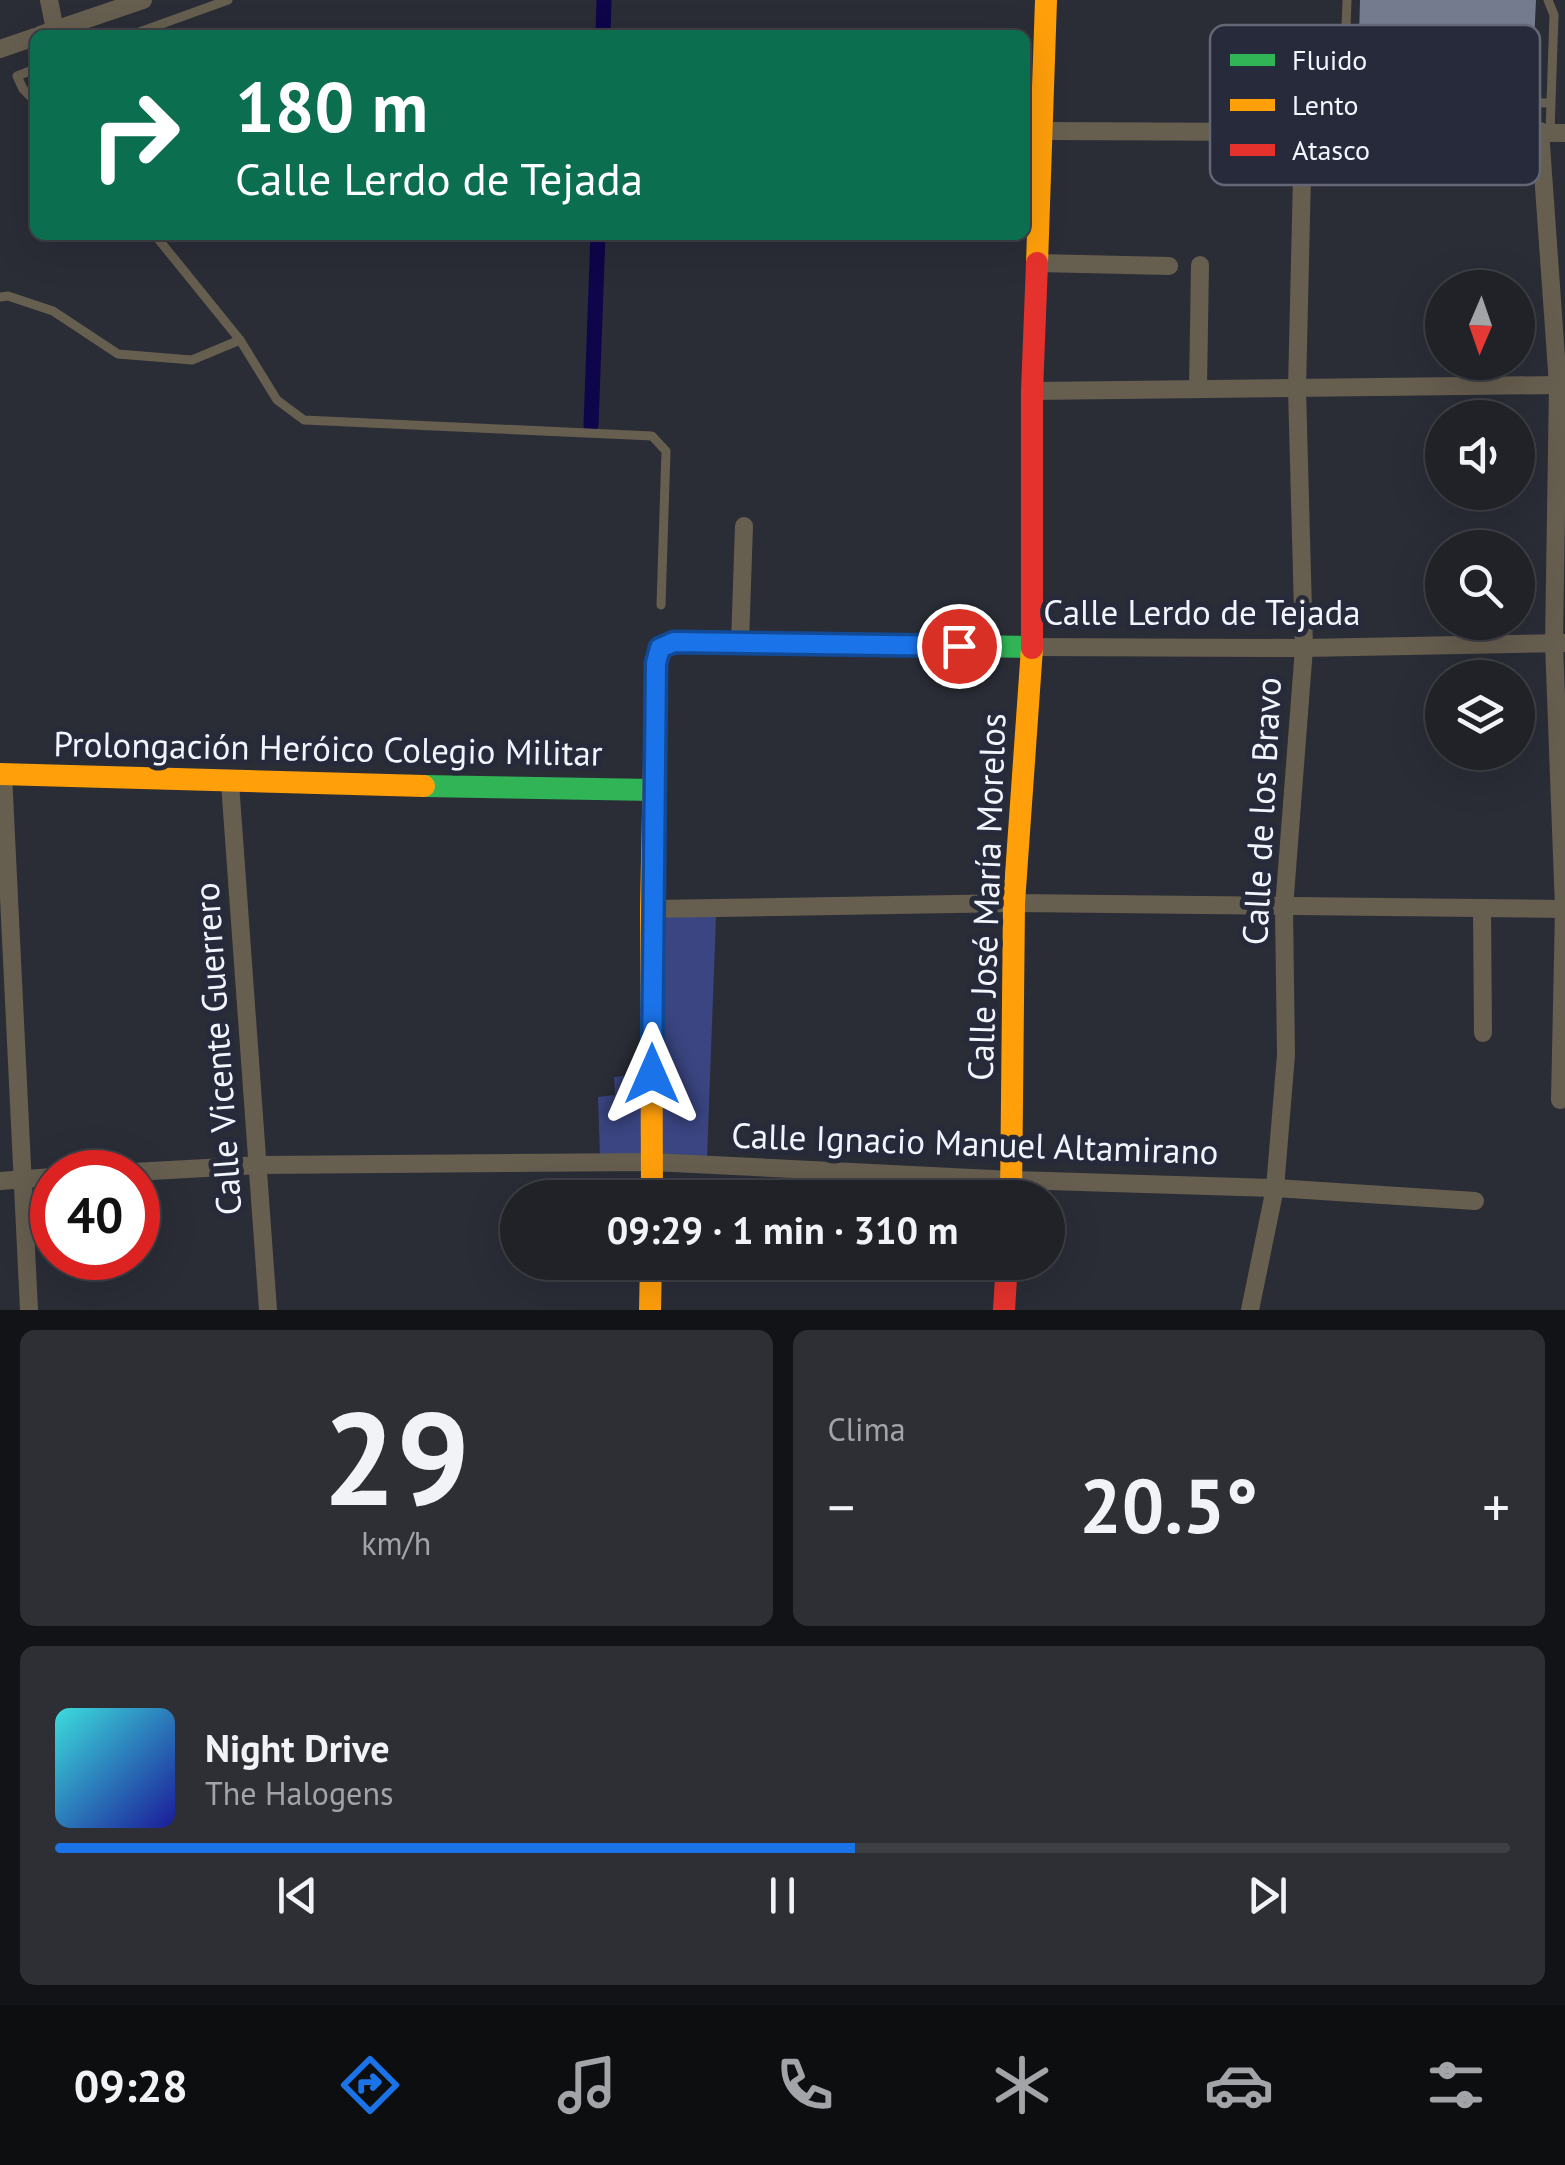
<!DOCTYPE html>
<html lang="es">
<head>
<meta charset="utf-8">
<style>
  body { margin:0; font-family:"PT Sans",sans-serif; background:#2d2f34; color:#f1f3f6; height:100vh; display:flex; flex-direction:column; font-size:38px; white-space:nowrap }
  * { box-sizing:border-box; margin:0 }
  p { font-size:32px; color:#a2a4a8 }
  .icon { flex:none; width:55px; height:55px; fill:none; stroke:currentColor; stroke-width:2; stroke-linecap:round; stroke-linejoin:round }
  .map { position:relative; height:1310px; overflow:hidden }
  .side { display:flex; flex-direction:column; gap:20px; padding:20px; background:#121316; flex:1 }
  .side>* { flex:none }
  .guide { position:absolute; left:30px; top:30px; width:1000px; height:210px; border-radius:15px; box-shadow:0 10px 40px #0002,0 0 0 2px #3d3f45; background:#0b6e4f; color:#fff; overflow:hidden }
  .needle { width:65px; rotate:182deg }
  .buttons { position:absolute; left:1425px; top:270px; display:grid; gap:20px }
  .buttons a { display:grid; place-items:center; width:110px; height:110px; border-radius:50%; background:#202228; box-shadow:0 10px 40px #0002,0 0 0 2px #3d3f45; font-size:50px }
  .speed { position:absolute; left:30px; top:1150px; display:flex; gap:20px; font-size:50px; font-weight:700; text-align:center }
  .speed>* { display:grid; place-content:center; width:130px; height:130px; border-radius:50%; background:#202228; box-shadow:0 10px 40px #0002,0 0 0 2px #3d3f45; line-height:1 }
  .speed .limit { border:15px solid #d22; background:#fff; color:#111 }
  .pin { position:absolute; display:grid; place-items:center; width:85px; height:85px; color:#fff; margin:-42px; border:5px solid #fff; border-radius:50%; box-shadow:0 2px 10px #0007 }
  .me { position:absolute; width:110px; margin:-55px; rotate:0deg; stroke-linejoin:round; filter:drop-shadow(0 0 8px #0008) }
  .turn { display:flex; align-items:center; gap:35px; height:210px; padding:0 40px; font-size:45px }
  .turn .icon { width:130px; height:130px; stroke-width:2.5 }
  .turn b { display:block; font-size:70px; line-height:85px }
  .big { font-size:75px; font-weight:600; line-height:1.1 }
  .side .widget { flex:1; display:flex; flex-direction:column; justify-content:center; gap:15px; min-width:0; padding:0 35px; border-radius:15px; background:#2d2f34 }
  .side .dial { align-items:center; gap:0 }
  .dial b { font-size:130px; line-height:1 }
  .song { display:flex; align-items:center; gap:30px }
  .cover { width:120px; height:120px; border-radius:15px; background:linear-gradient(135deg,hsl(180 70% 55%),hsl(240 70% 35%)) }
  .played { height:10px; border-radius:5px; background:linear-gradient(90deg,#1a73e8 55%,#3d3f45 55%) }
  .keys { display:flex; justify-content:space-around; direction:ltr }
  .heat { display:flex; justify-content:space-between; align-items:center; font-size:55px; direction:ltr }
  .side .tiles { flex:1; display:grid; gap:20px; grid-template-columns:1fr 1fr }
  .widget:last-child { grid-column:span 2 }
  .trip { position:absolute; left:500px; top:1180px; width:565px; height:100px; border-radius:50px; background:#202228; box-shadow:0 10px 40px #0002,0 0 0 2px #3d3f45; font-weight:600; line-height:100px; text-align:center }
  .menu { display:flex; height:160px; justify-content:space-around; align-items:center; background:#0d0e10; color:#a2a4a8 }
  .menu .icon { width:70px; height:70px }
  .menu .on { color:#1a73e8 }
  .menu b { font-size:45px; color:#f1f3f6 }
  .map>svg:first-child { display:block }
  .green { fill:#3a4581 }
  .lines { fill:none; stroke-linecap:round; stroke-linejoin:round }
  .canal { stroke:#0e054a; stroke-width:15 }
  .building { fill:#757b8f }
  .lane { stroke:#665e4f; stroke-width:9 }
  .street { stroke:#665e4f; stroke-width:18 }
  .fast { stroke:#30b455; stroke-width:22 }
  .slow { stroke:#ff9f0a; stroke-width:22 }
  .jam { stroke:#e5322d; stroke-width:22 }
  .route-casing { stroke:#114b97; stroke-width:25 }
  .route { stroke:#1a73e8; stroke-width:18 }
  .labels { text-anchor:middle; dominant-baseline:central; stroke-width:10; stroke-linejoin:round; paint-order:stroke }
  .street-label { font-size:35px; fill:#f2f5fe; stroke:#262a3a }
  .key { fill:#262a3a; stroke:#636775; stroke-width:2.5 }
  .key-label { font-size:28px; fill:#f2f5fe }
</style>
</head>
<body>
<div class="map">
<svg width="1565" height="1310" viewBox="0 0 1565 1310">
  <rect width="100%" height="100%" fill="#2a2d36"/>
  <!-- green -->
  <g class="green">
    <path d="M661 917H716L707 1158 659 1157Z"/>
    <path d="M652 1074 649 1156H600L598 1097 615 1095 614 1077Z"/>
  </g>
  <g class="lines">
    <!-- canal -->
    <g class="canal">
      <path d="M603 35 604 0"/>
      <path d="M591 425 598 235"/>
    </g>
  </g>
  <!-- building -->
  <path class="building" d="M1360 0H1536L1534 43 1472 41 1471 79 1405 77 1406 40 1359 39Z"/>
  <g class="lines">
    <!-- lane -->
    <g class="lane">
      <path d="M1347 0 1345 54 1354 73C1417 98 1482 100 1549 103"/>
      <path d="M1548 0 1554 15 1550 131"/>
      <path d="M131 35 228 0"/>
      <path d="M35 69 17 76 23 89 35 101"/>
      <path d="M155 235 240 340 277 400 304 420 652 436 666 451 661 605"/>
      <path d="M0 297 8 296 53 311 118 354 192 360 240 340"/>
    </g>
    <!-- street -->
    <g class="street">
      <path d="M49 0 55 30"/>
      <path d="M40 35 143 0"/>
      <path d="M0 49 35 37"/>
      <path d="M1043 131 1565 133"/>
      <path d="M1540 131 1558 385 1554 643 1564 909 1560 1100"/>
      <path d="M1038 263 1169 266"/>
      <path d="M1198 388 1200 265"/>
      <path d="M1032 391 1558 385"/>
      <path d="M740 643 744 526"/>
      <path d="M1032 647 1304 648 1565 643"/>
      <path d="M3 774 29 1310"/>
      <path d="M230 783 268 1310"/>
      <path d="M1482 908 1483 1033"/>
      <path d="M651 909 1014 903 1565 909"/>
      <path d="M133 1172 259 1165 653 1162 1012 1180 1275 1188 1475 1201"/>
      <path d="M0 1181 52 1177"/>
      <path d="M1250 1310 1275 1188 1286 1055 1284 908 1304 648 1297 389 1303 133"/>
    </g>
    <!-- fast -->
    <g class="fast">
      <path d="M655 716 656 663 661 648 674 642 1032 647"/>
      <path d="M424 786 654 790"/>
    </g>
    <!-- slow -->
    <g class="slow">
      <path d="M1037 263 1046 0"/>
      <path d="M0 774 424 786"/>
      <path d="M652 1198 651 909 655 716"/>
      <path d="M1011 1198 1014 903 1032 648"/>
      <path d="M650 1310 651 1262"/>
    </g>
    <!-- jam -->
    <g class="jam">
      <path d="M1032 648V391L1037 263"/>
      <path d="M1004 1310 1007 1262"/>
    </g>
  </g>
  <g class="lines">
    <defs>
      <path id="route" d="M652 1074 656 663 660 648 674 642 959 646"/>
    </defs>
    <!-- route casing -->
    <use href="#route" class="route-casing"/>
    <!-- route -->
    <use href="#route" class="route"/>
  </g>
  <g class="labels">
    <!-- street labels -->
    <g class="street-label">
      <text x="1202" y="612">Calle Lerdo de Tejada</text>
      <text transform="translate(328 748) rotate(1)">Prolongación Heróico Colegio Militar</text>
      <text transform="translate(1261 811) rotate(-87)">Calle de los Bravo</text>
      <text transform="translate(986 897) rotate(-88)">Calle José María Morelos</text>
      <text transform="translate(217 1049) rotate(-94)">Calle Vicente Guerrero</text>
      <text transform="translate(975 1143) rotate(2)">Calle Ignacio Manuel Altamirano</text>
    </g>
  </g>
  <!-- legend -->
  <rect x="1210" y="25" width="330" height="160" rx="15" class="key"/>
  <rect x="1230" y="54" width="45" height="12" fill="#30b455"/>
  <rect x="1230" y="99" width="45" height="12" fill="#ff9f0a"/>
  <rect x="1230" y="144" width="45" height="12" fill="#e5322d"/>
  <g class="key-label">
    <text x="1292" y="70">Fluido</text>
    <text x="1292" y="115">Lento</text>
    <text x="1292" y="160">Atasco</text>
  </g>
</svg>
<div class="buttons">
<a><svg class="needle" viewBox="-14 -14 28 28"><path d="M0-13l5 13h-10z" fill="#e53935"/><path d="M0 13l5-13h-10z" fill="#a2a4a8"/></svg></a>
<a><svg class="icon" aria-label="sound" viewBox="0 0 24 24"><path d="M4 9h4l5-4v14l-5-4H4zM17 9q2 3 0 6"/></svg></a>
<a><svg class="icon" aria-label="search" viewBox="0 0 24 24"><circle cx="10" cy="10" r="6"/><path d="M15 15l6 6"/></svg></a>
<a><svg class="icon" aria-label="layers" viewBox="0 0 24 24"><path d="M12 4l9 5-9 5-9-5zM3 14l9 5 9-5"/></svg></a>
</div>
<div class="speed"><div class="limit">40</div></div>
<div class="pin" style="left:959px;top:646px;background:#d93025"><svg class="icon" aria-label="arrive" viewBox="0 0 24 24"><path d="M6 21V4h12l-3 4 3 4H6"/></svg></div>
<svg class="me" style="left:652px;top:1074px" viewBox="-20 -20 40 40"><path d="M0-17L14 15 0 8-14 15z" fill="#1a73e8" stroke="#fff" stroke-width="4"/></svg>
<div class="trip">09:29 · 1 min · 310 m</div>
<div class="guide">
<div class="turn"><svg class="icon" aria-label="right" viewBox="0 0 24 24"><path d="M7 20v-9h11M14 6l5 5-5 5"/></svg><div><b>180 m</b>Calle Lerdo de Tejada</div></div>
</div>
</div>
<section class="side">
<div class="tiles">
<div class="widget dial"><b>29</b><p>km/h</p></div>
<div class="widget"><p>Clima</p>
<div class="heat"><a>−</a><b class="big">20.5°</b><a>+</a></div>
</div>
<div class="widget">
<div class="song"><i class="cover"></i><div><b>Night Drive</b><p>The Halogens</p></div></div>
<div class="played"></div>
<div class="keys"><svg class="icon" aria-label="previous" viewBox="0 0 24 24"><path d="M18 5L8 12l10 7zM5 5v14"/></svg><svg class="icon" aria-label="pause" viewBox="0 0 24 24"><path d="M8 5v14M16 5v14"/></svg><svg class="icon" aria-label="next" viewBox="0 0 24 24"><path d="M6 5l10 7-10 7zM19 5v14"/></svg></div>
</div>
</div>
</section>
<nav class="menu">
<b>09:28</b>
<svg class="icon on" aria-label="directions" viewBox="0 0 24 24"><path d="M12 3l9 9-9 9-9-9zM9 14v-3h6M13 9l2 2-2 2"/></svg>
<svg class="icon" aria-label="music" viewBox="0 0 24 24"><path d="M9 18V5l10-2v13"/><circle cx="6" cy="18" r="3"/><circle cx="16" cy="16" r="3"/></svg>
<svg class="icon" aria-label="phone" viewBox="0 0 24 24"><path d="M5 4h4l2 5-3 2q2 4 5 5l2-3 5 2v4C11 20 4 13 5 4z"/></svg>
<svg class="icon" aria-label="climate" viewBox="0 0 24 24"><path d="M12 3v18M4 7l16 10M4 17L20 7"/></svg>
<svg class="icon" aria-label="car" viewBox="0 0 24 24"><path d="M5 17H2v-5l4-1 3-4h7l3 4 3 1v5h-3M9 17h6M6 11h13"/><circle cx="7" cy="17" r="2"/><circle cx="17" cy="17" r="2"/></svg>
<svg class="icon" aria-label="filters" viewBox="0 0 24 24"><path d="M4 7h16M4 17h16"/><circle cx="9" cy="7" r="2"/><circle cx="15" cy="17" r="2"/></svg>
</nav>
</body>
</html>
